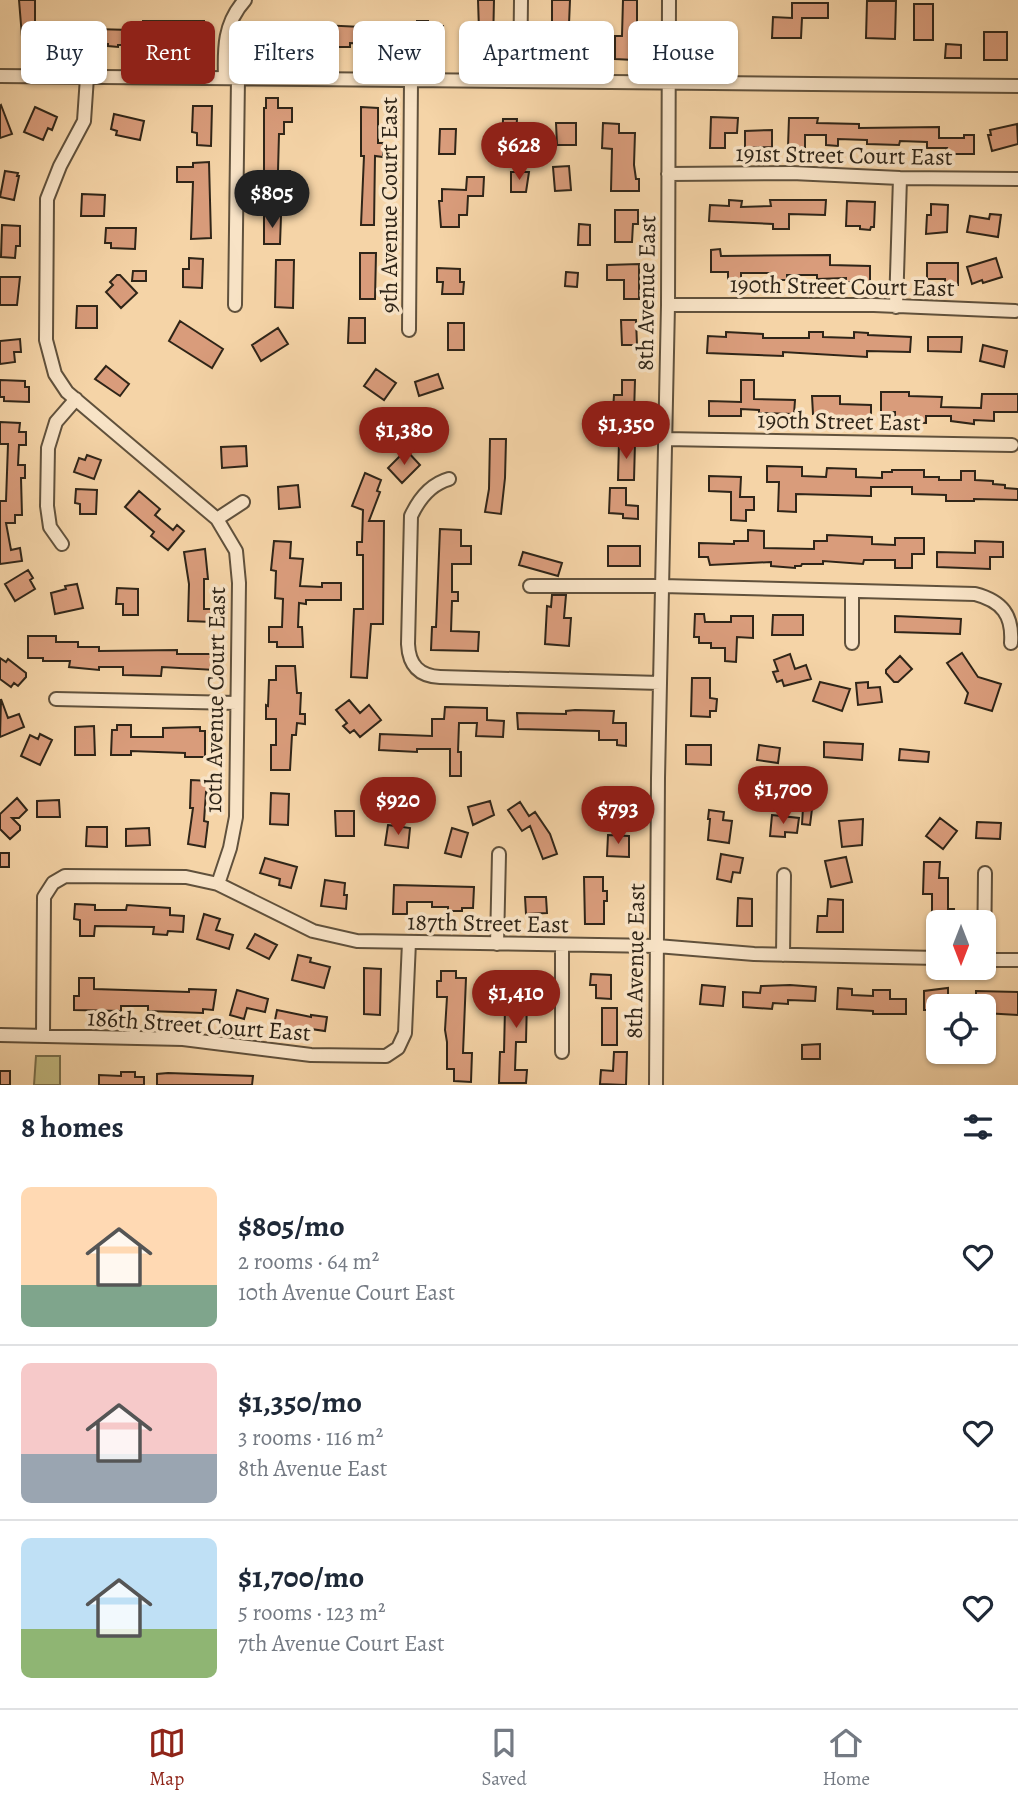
<!DOCTYPE html>
<meta charset="utf-8">
<style>
:root{--surface:#fff;--page:#f2f2f3;--text:#1f2937;--muted:#747a83;--line:#e0e1e3;--accent:#8f2418}
body{margin:0;font-family:Alegreya,serif;background:var(--page);color:var(--text);height:100vh;display:flex;flex-direction:column;font-size:26px;white-space:nowrap}
*{box-sizing:border-box;margin:0}
p{font-size:23px;color:var(--muted)}
.icon{flex:none;width:38px;height:38px;fill:none;stroke:currentColor;stroke-width:2;stroke-linecap:round;stroke-linejoin:round}
.map{position:relative;height:1085px;overflow:hidden}
.drawer{display:flex;flex-direction:column;background:var(--surface);flex:1}
.drawer>*{flex:none}
.top-card{position:absolute;left:21px;top:21px;width:976px;height:63px;display:flex;gap:14px}
.needle{width:46px;rotate:180deg}
.tools{position:absolute;left:926px;top:910px;display:grid;gap:14px}
.tools a{display:grid;place-items:center;width:70px;height:70px;border-radius:10px;background:var(--surface);box-shadow:0 2px 5px #0004;font-size:35px}
.price{position:absolute;translate:-50% -60px;padding:0 16px;border-radius:24px;background:var(--accent);color:#fff;font-size:23px;line-height:46px;filter:drop-shadow(0 2px 4px #0008)}
.price::after{content:'';position:absolute;left:50%;top:42px;width:21px;height:16px;margin-left:-10px;background:inherit;clip-path:polygon(0 0,100% 0,50% 100%)}
.price.current{background:#222;color:#fff}
ul{padding:0;list-style:none}
li{display:flex;align-items:center;gap:21px;height:175px;padding:0 21px}
li+li{border-top:2px solid var(--line)}
li span{display:grid;place-items:center;flex:none;width:196px;height:140px;border-radius:10px;color:#555}
li>.icon{margin-inline-start:auto}
span .icon{width:84px;height:84px;fill:#fffc;stroke-width:1}
li b{font-size:30px}
h2{display:flex;justify-content:space-between;align-items:center;height:84px;padding:0 21px;font-size:30px}
.tag{padding:0 24px;border-radius:10px;background:var(--surface);box-shadow:0 2px 5px #0004;font-size:24px;line-height:63px}
.tag.current{background:var(--accent);color:#fff}
.menu{display:flex;justify-content:space-around;align-items:center;height:98px;border-top:2px solid var(--line);background:var(--surface);font-size:19px;color:var(--muted)}
.menu a{display:grid;justify-items:center;gap:4px}
.menu .current{color:var(--accent)}
.map>svg:first-child{display:block}
.green{fill:#c3bb82;stroke:#79704d;stroke-width:2}
.building{fill:#d99c7b;stroke:#2f2518;stroke-width:2}
.lines{fill:none;stroke-linecap:round;stroke-linejoin:round}
.minor-casing{stroke:#60513c;stroke-width:16}
.minor{stroke:#f8e3c6;stroke-width:12}
.labels{text-anchor:middle;dominant-baseline:central;stroke-width:7;stroke-linejoin:round;paint-order:stroke}
.street-label{font-size:24px;fill:#2f2518;stroke:#f8e3c6}
</style>
<div class="map">
<svg width="1018" height="1085" viewBox="0 0 1018 1085">
<rect width="100%" height="100%" fill="#f5d4a7"/>
<filter id="stains"><feTurbulence type="fractalNoise" baseFrequency=".00286" numOctaves="4"/><feColorMatrix values="0 0 0 0 .2 0 0 0 0 .09 0 0 0 0 .02 0 0 0 .5 -.17"/></filter>
<radialGradient id="worn" r=".72"><stop offset=".6" stop-color="#630" stop-opacity="0"/><stop offset="1" stop-color="#630" stop-opacity=".3"/></radialGradient>
<!-- green -->
<path class="green" d="M36 1056H60V1085H34Z"/>
<!-- building -->
<path class="building" d="M19 0H35V31H61V28L130 30 129 45H118V47L108 46V44L45 43V50L23 49Z
M478 0H494L493 45H487L486 58H467L468 34H477L479 30Z
M552 0H570L569 24H552Z
M623 0H637V32L641 33V47L634 46V60L615 59V36H622Z
M867 1H896L895 39 866 38Z
M792 3H828V18H802L801 38H772L773 17 792 18Z
M914 4H933V40H914Z
M143 21H204V41H192L189 47H157V38H143Z
M417 21H428V26H443V52H430V43L394 45 392 51H379V44L350 43V47H338V44L312 43V50L299 49V42H274L273 45H261L262 26 300 27V24L383 28 417 25Z
M563 31 579 32 578 62 556 61V49H563Z
M984 32H1007V60H984Z
M946 44 961 45V58H945Z
M266 98H278V108H292V122H284V134H279L278 171H290V190L264 189V108H266Z
M1 105 12 134 0 138V106Z
M193 106H212L211 146 197 145V133L192 132Z
M35 107 57 117 52 130 48 128 43 140 24 132Z
M361 107 378 108V143H383V157L375 156 374 225H361L364 156H361Z
M114 114 144 121 140 140 116 135 117 131 111 129Z
M711 117 738 118 737 133H725V148H710Z
M789 118H818L817 123 859 124V128L939 127V138H964V135H974V154H946L947 148H927V142L900 141 899 145 867 144V140L838 139V146L826 145V135H805V148L788 147Z
M503 119H517L516 134H536V150H502Z
M556 123H576V145H557Z
M603 123 619 124V133H635L634 165 636 179H639V191H611L612 149 602 148Z
M1017 124 1018 144 992 151 988 135H991L990 130Z
M440 129H456L455 154H439Z
M772 130V147L745 148V131Z
M209 162 211 238 191 239 193 182H177V167H193V163Z
M569 166 571 190 555 191 553 167Z
M5 171 18 173 17 176H19L14 200 0 197Z
M511 172H529L526 192H511Z
M467 177H484L483 196H468L467 215H459V227H441L439 201H442V189L466 190Z
M82 194 105 195 104 216H81Z
M729 200 742 201 741 207 771 206 770 200H826L825 215 789 214V229H773V224L709 221 710 205 729 206Z
M847 201 875 202 874 227H871L870 230 860 229V226H846Z
M931 204 948 205 947 232 926 234 927 215H931Z
M615 210H638V224H633L632 242H615Z
M990 214 1001 215 998 237 967 232 970 216 989 219Z
M264 215 281 216 280 244H264Z
M579 224 590 225V245H578Z
M2 225 20 226V246H16L15 258 1 257Z
M106 228H136L135 249 111 248V243H105Z
M720 249 721 256 830 255V265L870 266V282H846V278L817 279V275H787V280H774V273H741V279H728V272H711V250Z
M360 253H376L375 299H360Z
M189 258 203 259 202 288 183 287V269H189Z
M996 258 1002 277 983 283 982 280 972 284 967 267Z
M276 260H294L293 308 275 307Z
M927 263H958V285H945V279H927Z
M639 264V299H624V280H607V265Z
M437 268 460 269V282H464L463 294H442L443 282H437Z
M133 271H146V281H132Z
M566 272 578 273 577 287 565 286Z
M117 275H120L137 293 121 308 106 292 113 285 110 282Z
M0 277H20L17 305H0Z
M77 306H97V328H76Z
M349 318H365V343H348Z
M621 320H636L637 345H622Z
M180 321 223 349 212 368 169 341Z
M448 323H464V350H448Z
M278 328 288 344 261 361 252 345Z
M726 332 763 334V338H809V332H823V337L854 338V332L868 333V335L911 337 910 352 867 351V357L783 352V356L707 353 708 336 726 337Z
M928 337H962L961 352 928 351Z
M20 339 21 352H14L15 362 0 364V341Z
M983 345 1007 351 1004 367 980 361Z
M106 366 129 384 120 396 95 379Z
M376 369 396 383 384 400 364 386Z
M438 374 443 388 419 396 415 382Z
M0 380 25 381V387H29V402L4 401V397H0Z
M622 380H635L634 414H617L613 410 614 395H622Z
M741 380H754V399L795 400 794 414 759 413V410L741 409V416H709V401L741 402Z
M881 392H909V396L942 397 941 407 981 408 982 394H1018V412H994V421L974 420V424L951 421V416H926V423L895 422V412H881Z
M812 396H840V404L871 405V419H862V422L828 423 827 414H813Z
M0 422 20 423 19 432H26V445H19L18 465H25V478H21L22 515H15V523H6L11 550 20 548 22 561 0 564V501H6L8 444H0Z
M490 439H506L505 478 501 514 485 512 489 489Z
M619 442H635L634 480H618Z
M246 446 247 466 222 468 221 447Z
M406 450 420 465 402 483 388 468Z
M87 455 101 460 94 479 74 472 79 458 85 460Z
M767 466 802 467V476L826 477 827 468 856 469V477L882 478V472H892V470H924V477H939V480H961V471H975V480L993 481V484L1005 485V488L1018 489V500L974 499V501H946V495L912 494V487H871V496L796 494V512L778 511 779 482H767Z
M365 473 381 480 377 491 380 492 369 521H384L383 624H371L367 678 351 677 354 609H363V555H357V542H362L363 510 352 506Z
M709 476 741 477 740 497H754V510H746V521L731 520V492L709 491Z
M298 485 300 507 279 509 278 487Z
M610 488H626V505L638 506V519L623 518V514L609 513Z
M76 489 97 490 96 514H80V504L75 503Z
M139 491 160 509 155 515 173 530 177 525 184 531 168 550 151 536 154 532 125 507Z
M440 529 461 530V546H471V564H452V592H458V601H452L451 631 479 632 478 651 431 650 432 627H436Z
M748 530 764 531V548L814 549V541H827V535L872 537V544L895 545V538H924V554H912V568H895V560H864L863 564 823 561V564H802L801 566H795V568L771 566V562L710 565 708 557H699V543L734 544V541H748Z
M274 541 291 542 290 558 303 559 300 586 322 587V583H341V600H306V604L299 603 298 627H302L303 647H277V642H269V627H282L283 599 275 598 276 571 271 570Z
M975 541 1003 542V557H990V569L937 567V552L975 553Z
M608 546H640V566H608Z
M205 549 208 579H204V609H212V622L188 621 189 584 184 552Z
M523 552 562 563 558 576 519 565Z
M28 570 33 578 30 580 35 589 15 601 5 584Z
M77 584 83 608 55 614 51 593 66 589 65 586Z
M117 588 138 589V615H123V604H116Z
M552 595H566L564 618H571L569 646 545 644 547 606 551 607Z
M695 614H704L705 622H731V616H753V638L737 637 736 662 725 661V648H711V643H699V637H694Z
M773 615H803V635H772Z
M895 616 961 619 960 634 895 632Z
M28 636H56V642H78V647H99V651L177 650V654H215V670L162 667 161 676 123 675V667H99V670L69 667 70 661H43V658H28Z
M962 653 978 677 1001 684 992 711 965 703 968 693 947 663Z
M790 654 795 669 806 665 811 679 784 686 782 680 777 682 773 672 778 671 774 660Z
M900 656 912 669 898 682H894L886 673V670Z
M0 658 6 662 8 659 26 673V677L18 686 14 683 11 687 0 679Z
M276 666H295L297 693H301L300 714H305V724L297 723 296 735H292L290 770H271V745H276V719H266V705L268 706 269 680H276Z
M692 678H710V698L717 699 716 711H710V717L691 716Z
M820 682 850 689 842 711 813 701Z
M868 682V688L880 687 882 702 858 705 856 683Z
M1 699 8 718 19 714 24 727 0 737Z
M349 700 360 713 369 705 381 720 360 737 354 730 350 733 343 726 347 723 336 710Z
M445 707 487 708V720L504 721 503 737 476 736 477 723H459L458 752H461V776H450V749H417V752L379 750 380 734 432 736V719H444Z
M575 710 614 711 613 723H626V746L617 745V740H599V731L518 729 517 713 566 714V711Z
M117 725H131V737H163V728L200 727V731H205V757H185V753L131 751V755H111L112 730H117Z
M94 726 95 755H75V727Z
M40 734 52 740 40 765 21 756 30 735 38 739Z
M824 742 863 744 862 760 824 757Z
M686 745H711V765L686 764Z
M759 745 780 748 778 763 757 760Z
M900 749 929 752 928 762 899 760Z
M191 780 210 781V793L206 792 204 821 208 822 205 847 188 844 193 808H190Z
M271 793 289 794 288 825 270 824Z
M609 793H626L625 817H608Z
M17 798 27 810 19 818H12L20 826V830L10 839 0 829V814Z
M59 800 60 817H37V801Z
M490 801 494 815 473 825 468 807Z
M520 802 529 816 535 812 550 834 557 854 543 859 530 826 522 831 508 810Z
M803 808 812 809 810 825 802 824Z
M709 810 724 812 723 820 732 821 729 843 708 840 710 819H708Z
M335 811H354V836H336Z
M772 815 799 818 797 833 785 832V837L770 836Z
M940 818 957 831 943 849 926 836Z
M863 819 862 845 842 847 839 821Z
M977 822 1001 823 1000 839 976 838Z
M388 825 410 828 408 848 385 845Z
M87 827H107V847L86 846Z
M149 828 150 845 126 846V829Z
M452 828 468 833 461 857 445 853Z
M608 835 629 836V857L607 856Z
M0 853H9V867H0Z
M721 854 743 858 740 873 733 872 731 882 717 879Z
M846 857 852 882 831 887 825 861Z
M265 858 297 867 291 888 279 885 280 879 260 873Z
M924 862H940L939 878H948V909H954L953 922H932V894H923Z
M584 877H603V891H607V901H604V924H585Z
M325 880 345 883 344 895H347L346 909 321 906Z
M394 885 474 887 473 908H462V911H448V907H432V902H407V914H393Z
M525 897H546L547 913 526 914Z
M738 898 752 899V926H737Z
M828 899 843 900V932H817L818 916H827Z
M75 904 95 905V910H126L127 905 170 908V915L184 916 183 932 168 931 167 935 153 934 154 927 95 926 94 936H80V920L74 919Z
M204 914 220 919 216 930 233 935 229 949 197 939Z
M255 934 277 945 269 959 247 948Z
M298 955 311 958 310 962 330 967 324 988 292 980Z
M364 968 381 969 380 1015 364 1014Z
M441 971H456V978H466L463 1053H472L471 1082 454 1081V1069H447V1042L445 1030 447 997H437V981H441Z
M518 972 533 973V986H538V999L527 998 526 1042H516L515 1070H527L526 1083H499L500 1052H504L505 1008H517Z
M591 974 611 975V999L596 998V985H590Z
M79 978H94V989L189 992V989L216 990 213 1010 203 1009V1013L148 1011V1006H121V1011L74 1010V996H79Z
M702 985 725 987 723 1006 700 1004Z
M790 985 816 987 815 1001 788 1000V1004L773 1003 772 1009 743 1007V992L760 993 761 986Z
M838 988 852 989V995L873 996V990H890V999H906V1014H873V1011L837 1009Z
M948 988V996L976 998V991L1018 992V1015L984 1013V1006H938V1010H924V991Z
M237 990 268 999 265 1012 247 1008 244 1019 230 1015Z
M602 1008H617V1045H602Z
M277 1010 311 1017V1015L327 1017 325 1031 304 1028V1032L274 1025Z
M820 1044V1059H802V1045Z
M614 1052H627L626 1085 600 1084 601 1070 613 1071Z
M0 1071H10V1085H0Z
M121 1072H135V1077H144V1085H99V1075L121 1076Z
M168 1073 253 1076 252 1085H157V1074Z"/>
<g class="lines">
<!-- minor casing -->
<g class="minor-casing">
<path id="minor" d="M0 76 1018 86
M87 77 84 121 60 166 47 199 46 340 55 374 67 392 217 519 236 551 239 583 236 817 230 848 218 884
M225 78C224 48 224 23 245 0
M520 81 521 0
M668 174 792 173 900 178 1018 179
M235 305 238 78
M668 305H874L1015 311
M896 307 900 178
M409 330 411 81
M665 439 1012 445
M449 479C431 484 419 499 411 516L408 644C409 665 419 676 440 677L660 683
M217 519 243 502
M62 544 50 527 47 506 48 448 56 422 76 399
M530 586H662L975 594C1002 601 1013 615 1011 643
M852 643V591
M56 699 237 703
M497 944 499 854
M783 955 784 875
M984 960 985 873
M984 960H1018
M0 1035 183 1039 311 1055 386 1056 398 1048 405 1033 409 942
M43 1035 44 897 53 883 65 876 186 877 218 884 313 931 357 941 657 946 754 954 938 958
M562 1052V946
M656 1085 658 778 668 305 669 0"/>
</g>
<!-- minor -->
<use href="#minor" class="minor"/>
</g>
<g class="labels">
<!-- street labels -->
<g class="street-label">
<text transform="translate(844 155) rotate(1)">191st Street Court East</text>
<text transform="translate(389 205) rotate(-90)">9th Avenue Court East</text>
<text transform="translate(842 286) rotate(1)">190th Street Court East</text>
<text transform="translate(646 293) rotate(-89)">8th Avenue East</text>
<text transform="translate(839 421) rotate(1)">190th Street East</text>
<text transform="translate(215 700) rotate(-89)">10th Avenue Court East</text>
<text transform="translate(488 923) rotate(1)">187th Street East</text>
<text transform="translate(635 961) rotate(-89)">8th Avenue East</text>
<text transform="translate(199 1025) rotate(4)">186th Street Court East</text>
</g>
</g>
<rect width="100%" height="100%" filter="url(#stains)"/>
<rect width="100%" height="100%" fill="url(#worn)"/>
</svg>
<div class="tools">
<a><svg class="needle" viewBox="-14 -14 28 28"><path d="M0-13l5 13h-10z" fill="#e53935"/><path d="M0 13l5-13h-10z" fill="#747a83"/></svg></a>
<a><svg class="icon" aria-label="locate" viewBox="0 0 24 24"><circle cx="12" cy="12" r="6"/><path d="M12 2v4M12 18v4M2 12h4M18 12h4"/></svg></a>
</div>
<b class="price" style="left:519px;top:182px">$628</b>
<b class="price current" style="left:272px;top:230px">$805</b>
<b class="price" style="left:626px;top:461px">$1,350</b>
<b class="price" style="left:404px;top:467px">$1,380</b>
<b class="price" style="left:783px;top:826px">$1,700</b>
<b class="price" style="left:398px;top:837px">$920</b>
<b class="price" style="left:618px;top:846px">$793</b>
<b class="price" style="left:516px;top:1030px">$1,410</b>
<div class="top-card">
<a class="tag">Buy</a>
<a class="tag current">Rent</a>
<a class="tag">Filters</a>
<a class="tag">New</a>
<a class="tag">Apartment</a>
<a class="tag">House</a>
</div>
</div>
<section class="drawer">
<h2>8 homes<svg class="icon" aria-label="filters" viewBox="0 0 24 24"><path d="M4 7h16M4 17h16"/><circle cx="9" cy="7" r="2"/><circle cx="15" cy="17" r="2"/></svg></h2>
<ul>
<li><span style="background:linear-gradient(#ffd9b3 70%,#7fa58c 0)"><svg class="icon" aria-label="home" viewBox="0 0 24 24"><path d="M3 11l9-7 9 7M6 9v11h12V9"/></svg></span><div><b>$805/mo</b><p>2 rooms · 64 m²</p><p>10th Avenue Court East</p></div><svg class="icon" aria-label="heart" viewBox="0 0 24 24"><path d="M12 20l-8-8c-3-5 5-10 8-4 3-6 11-1 8 4z"/></svg></li>
<li><span style="background:linear-gradient(#f6c9c9 65%,#9aa5b1 0)"><svg class="icon" aria-label="home" viewBox="0 0 24 24"><path d="M3 11l9-7 9 7M6 9v11h12V9"/></svg></span><div><b>$1,350/mo</b><p>3 rooms · 116 m²</p><p>8th Avenue East</p></div><svg class="icon" aria-label="heart" viewBox="0 0 24 24"><path d="M12 20l-8-8c-3-5 5-10 8-4 3-6 11-1 8 4z"/></svg></li>
<li><span style="background:linear-gradient(#bfe0f5 65%,#8fb573 0)"><svg class="icon" aria-label="home" viewBox="0 0 24 24"><path d="M3 11l9-7 9 7M6 9v11h12V9"/></svg></span><div><b>$1,700/mo</b><p>5 rooms · 123 m²</p><p>7th Avenue Court East</p></div><svg class="icon" aria-label="heart" viewBox="0 0 24 24"><path d="M12 20l-8-8c-3-5 5-10 8-4 3-6 11-1 8 4z"/></svg></li>
</ul>
</section>
<nav class="menu">
<a class="current"><svg class="icon" aria-label="map" viewBox="0 0 24 24"><path d="M3 6l6-2 6 2 6-2v14l-6 2-6-2-6 2zM9 4v14M15 6v14"/></svg>Map</a>
<a><svg class="icon" aria-label="saved" viewBox="0 0 24 24"><path d="M7 4h10v16l-5-4-5 4z"/></svg>Saved</a>
<a><svg class="icon" aria-label="home" viewBox="0 0 24 24"><path d="M3 11l9-7 9 7M6 9v11h12V9"/></svg>Home</a>
</nav>
